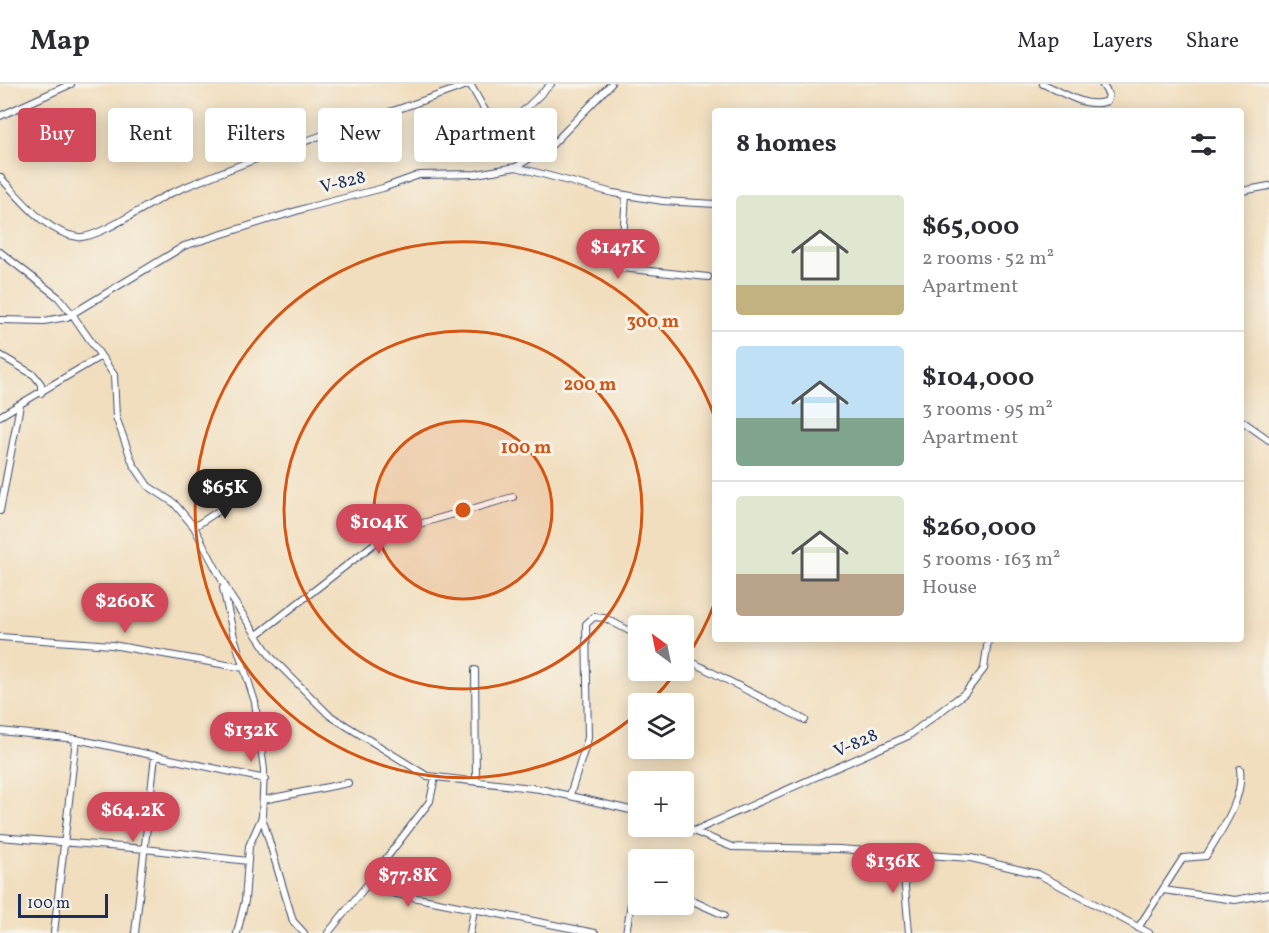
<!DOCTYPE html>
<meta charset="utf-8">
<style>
:root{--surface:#fff;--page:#f2f2f3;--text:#2b2b33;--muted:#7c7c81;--line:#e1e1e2;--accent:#d1495b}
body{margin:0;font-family:Vollkorn,serif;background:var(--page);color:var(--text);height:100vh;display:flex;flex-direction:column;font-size:22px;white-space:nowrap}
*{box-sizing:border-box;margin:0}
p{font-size:20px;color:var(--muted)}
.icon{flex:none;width:33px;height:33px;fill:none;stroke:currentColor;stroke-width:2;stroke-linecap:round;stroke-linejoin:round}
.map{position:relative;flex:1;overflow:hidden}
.details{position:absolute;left:712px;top:24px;width:532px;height:534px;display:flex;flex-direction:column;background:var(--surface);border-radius:6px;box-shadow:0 3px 15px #0003}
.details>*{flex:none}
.hud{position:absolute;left:18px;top:24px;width:570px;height:54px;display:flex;gap:12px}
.needle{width:39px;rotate:327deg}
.controls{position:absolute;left:628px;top:531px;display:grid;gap:12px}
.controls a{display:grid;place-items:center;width:66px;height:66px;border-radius:6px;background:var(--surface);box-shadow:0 3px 15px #0003;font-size:30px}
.scale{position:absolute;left:18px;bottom:15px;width:90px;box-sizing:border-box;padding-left:6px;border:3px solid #1b2f5e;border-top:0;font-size:16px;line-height:21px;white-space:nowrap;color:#1b2f5e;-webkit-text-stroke:4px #f7f3e8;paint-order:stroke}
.price{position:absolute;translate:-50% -51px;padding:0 14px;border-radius:21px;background:var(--accent);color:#fff;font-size:20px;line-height:39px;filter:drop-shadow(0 2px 3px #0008)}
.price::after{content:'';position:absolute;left:50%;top:36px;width:18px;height:14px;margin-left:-9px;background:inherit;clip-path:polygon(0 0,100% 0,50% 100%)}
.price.active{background:#222;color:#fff}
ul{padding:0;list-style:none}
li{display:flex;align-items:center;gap:18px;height:150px;padding:0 24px}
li+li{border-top:2px solid var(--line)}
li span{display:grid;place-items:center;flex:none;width:168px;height:120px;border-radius:6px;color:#555}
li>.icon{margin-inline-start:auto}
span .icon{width:72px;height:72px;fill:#fffc;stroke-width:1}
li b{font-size:26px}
h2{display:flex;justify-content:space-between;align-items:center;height:72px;padding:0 24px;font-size:26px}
.chip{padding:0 21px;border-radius:6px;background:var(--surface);box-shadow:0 3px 15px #0003;font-size:21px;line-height:54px}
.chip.active{background:var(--accent);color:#fff}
header{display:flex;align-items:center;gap:36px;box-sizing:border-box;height:84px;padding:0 30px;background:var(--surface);border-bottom:2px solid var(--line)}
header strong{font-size:28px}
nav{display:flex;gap:33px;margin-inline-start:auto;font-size:21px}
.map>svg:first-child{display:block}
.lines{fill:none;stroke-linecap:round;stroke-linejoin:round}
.street-casing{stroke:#3b496c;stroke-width:8}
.street{stroke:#fff;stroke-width:6}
.ring{fill:none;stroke:#d45514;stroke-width:3}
.labels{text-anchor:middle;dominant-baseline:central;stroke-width:6;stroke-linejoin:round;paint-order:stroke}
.street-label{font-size:18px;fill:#1b2f5e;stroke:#f7f3e8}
.centre{fill:#d45514;stroke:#f7f3e8;stroke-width:3}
.ring-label{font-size:18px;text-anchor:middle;font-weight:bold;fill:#d45514;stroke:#f7f3e8;stroke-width:6;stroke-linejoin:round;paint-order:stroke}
</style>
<header>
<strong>Map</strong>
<nav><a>Map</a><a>Layers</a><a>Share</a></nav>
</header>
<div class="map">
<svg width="1269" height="849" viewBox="0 0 1269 849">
<rect width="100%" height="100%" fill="#f7f3e8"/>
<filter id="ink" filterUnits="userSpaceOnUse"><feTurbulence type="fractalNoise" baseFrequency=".0167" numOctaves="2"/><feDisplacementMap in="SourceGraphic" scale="12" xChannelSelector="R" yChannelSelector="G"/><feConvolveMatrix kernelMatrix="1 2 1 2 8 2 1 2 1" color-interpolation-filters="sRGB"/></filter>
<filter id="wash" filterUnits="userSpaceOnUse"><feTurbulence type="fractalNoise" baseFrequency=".008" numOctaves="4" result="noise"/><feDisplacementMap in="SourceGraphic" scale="24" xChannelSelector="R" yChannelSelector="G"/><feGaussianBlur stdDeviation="1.35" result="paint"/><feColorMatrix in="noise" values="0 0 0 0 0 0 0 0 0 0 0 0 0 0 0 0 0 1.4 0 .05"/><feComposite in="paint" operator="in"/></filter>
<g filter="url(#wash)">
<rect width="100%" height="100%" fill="#f1debe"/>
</g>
<g filter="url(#ink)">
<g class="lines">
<!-- street casing -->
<g class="street-casing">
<path id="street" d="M470 0 487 30 502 39 517 33 551 0
M1043 0C1061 7 1087 26 1107 17L1109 11 1102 0
M0 32 71 0
M516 83 613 109 663 117 716 120
M0 93C21 115 46 149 78 153 96 156 151 118 171 109 268 67 370 36 470 0
M1242 107 1269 102
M626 111 621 184 708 193
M0 168 58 213 72 230 114 291 116 333 133 380 148 402 174 419 194 443 231 513 271 573 329 631 427 692 540 705 639 728
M0 236 44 237 67 233 184 162 306 124 383 104 419 91 476 90 516 83 553 60 611 0
M0 271 34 291 41 300V309
M0 332 101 272
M1242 337 1269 356
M0 427 20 321
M194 443 244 410
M223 504 234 553 255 618 264 686 262 733 293 837 304 849
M257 551 388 449 513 413
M0 553 112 561 244 584
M684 574 805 636
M475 586 476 698
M0 647 76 655 265 695
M435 693 430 717 375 789 370 797 371 802 382 807 595 849
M570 711 588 654 586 540 594 533 605 534 639 552
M263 716 348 699
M681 742 732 763 839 765 971 774 1038 790 1149 849
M694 747 908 652 965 609 984 585 988 555
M0 753 145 765 248 777
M902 769 909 849
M1163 806 1235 816 1269 810
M684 813 724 831
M1138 844 1183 774 1206 772C1221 746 1244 716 1240 685
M54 849 76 655
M135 849 155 672
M237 849 245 817 249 762 262 733
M328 849 370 797
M470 849 474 825
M626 849 633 808 639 796"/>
</g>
<!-- street -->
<use href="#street" class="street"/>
</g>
</g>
<!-- distance rings -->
<circle cx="463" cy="426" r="89" fill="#d45514" fill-opacity=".12"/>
<g class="ring">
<circle cx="463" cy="426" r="89"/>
<circle cx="463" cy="426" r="179"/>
<path d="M715 518A268 268 0 0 1 685 576M677 587A268 268 0 0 1 649 619M639 628A268 268 0 1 1 715 334"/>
</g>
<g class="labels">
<!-- street labels -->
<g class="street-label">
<text transform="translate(343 99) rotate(-14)">V-828</text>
<text transform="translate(856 660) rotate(-24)">V-828</text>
</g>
</g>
<circle cx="463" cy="426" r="9" class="centre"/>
<g class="ring-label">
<text x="653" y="243">300 m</text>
<text x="590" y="306">200 m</text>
<text x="526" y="369">100 m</text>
</g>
</svg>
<div class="controls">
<a><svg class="needle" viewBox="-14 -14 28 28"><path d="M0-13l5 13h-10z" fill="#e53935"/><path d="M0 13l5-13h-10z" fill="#7c7c81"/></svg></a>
<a><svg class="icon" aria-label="layers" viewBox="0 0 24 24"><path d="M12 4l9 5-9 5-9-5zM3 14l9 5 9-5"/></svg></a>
<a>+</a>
<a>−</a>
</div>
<div class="scale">100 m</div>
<b class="price" style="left:618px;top:196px">$147K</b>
<b class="price active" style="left:225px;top:436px">$65K</b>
<b class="price" style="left:379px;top:471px">$104K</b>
<b class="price" style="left:125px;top:550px">$260K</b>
<b class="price" style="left:251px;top:679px">$132K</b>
<b class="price" style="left:133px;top:759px">$64.2K</b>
<b class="price" style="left:893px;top:810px">$136K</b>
<b class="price" style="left:408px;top:824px">$77.8K</b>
<div class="hud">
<a class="chip active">Buy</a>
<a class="chip">Rent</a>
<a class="chip">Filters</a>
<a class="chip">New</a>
<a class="chip">Apartment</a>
</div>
<section class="details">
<h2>8 homes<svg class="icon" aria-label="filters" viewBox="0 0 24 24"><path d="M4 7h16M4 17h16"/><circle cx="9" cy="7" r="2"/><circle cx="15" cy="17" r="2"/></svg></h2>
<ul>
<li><span style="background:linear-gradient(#dfe7d0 75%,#c2b280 0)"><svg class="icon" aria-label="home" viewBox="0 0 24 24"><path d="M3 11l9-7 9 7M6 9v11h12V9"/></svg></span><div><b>$65,000</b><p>2 rooms · 52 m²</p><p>Apartment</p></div></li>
<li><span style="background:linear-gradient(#bfe0f5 60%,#7fa58c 0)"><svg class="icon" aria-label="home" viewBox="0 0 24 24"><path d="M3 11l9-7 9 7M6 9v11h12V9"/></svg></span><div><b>$104,000</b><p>3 rooms · 95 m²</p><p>Apartment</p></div></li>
<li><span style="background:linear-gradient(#dfe7d0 65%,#b9a48a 0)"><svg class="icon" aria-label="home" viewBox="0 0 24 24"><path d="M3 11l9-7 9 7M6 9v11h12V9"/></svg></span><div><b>$260,000</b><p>5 rooms · 163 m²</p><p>House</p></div></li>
</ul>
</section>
</div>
